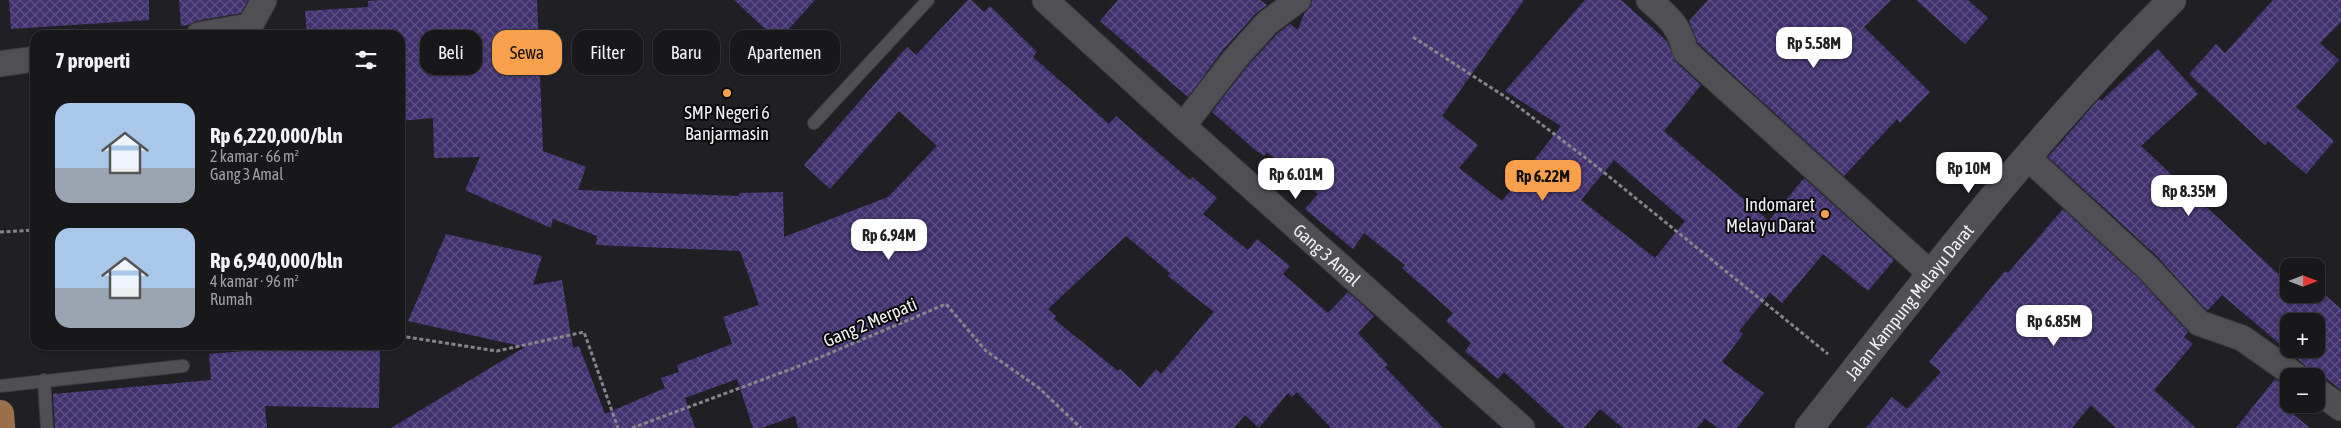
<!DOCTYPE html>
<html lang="id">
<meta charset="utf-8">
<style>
:root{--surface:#18181b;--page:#212124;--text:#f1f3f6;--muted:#9fa0a3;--line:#36373a;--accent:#f9a04c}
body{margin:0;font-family:"Asap Condensed",sans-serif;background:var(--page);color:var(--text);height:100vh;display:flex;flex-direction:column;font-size:19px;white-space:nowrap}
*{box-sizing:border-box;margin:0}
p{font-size:16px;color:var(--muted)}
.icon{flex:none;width:28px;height:28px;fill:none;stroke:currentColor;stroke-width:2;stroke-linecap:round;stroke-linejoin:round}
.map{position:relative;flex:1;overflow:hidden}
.side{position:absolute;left:30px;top:30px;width:375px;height:320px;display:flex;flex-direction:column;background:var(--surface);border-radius:15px;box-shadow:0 1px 4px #0004,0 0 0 1px var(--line)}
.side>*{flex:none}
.hud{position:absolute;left:420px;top:30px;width:475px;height:45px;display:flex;gap:10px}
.needle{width:32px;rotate:90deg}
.tools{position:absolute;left:2280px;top:258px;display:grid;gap:10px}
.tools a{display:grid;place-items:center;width:45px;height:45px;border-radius:10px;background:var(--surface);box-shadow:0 1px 4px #0004,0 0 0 1px var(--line);font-size:25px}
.price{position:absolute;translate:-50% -42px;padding:0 11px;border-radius:10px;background:#fff;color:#222;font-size:16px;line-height:32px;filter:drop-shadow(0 1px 2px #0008)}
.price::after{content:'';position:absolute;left:50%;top:30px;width:15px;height:11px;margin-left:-8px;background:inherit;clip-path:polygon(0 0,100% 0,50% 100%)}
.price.active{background:var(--accent);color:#111}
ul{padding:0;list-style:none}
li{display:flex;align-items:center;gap:15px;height:125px;padding:0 25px}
li span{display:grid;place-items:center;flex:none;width:140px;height:100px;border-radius:15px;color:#555}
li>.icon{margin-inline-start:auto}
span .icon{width:60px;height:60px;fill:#fffc;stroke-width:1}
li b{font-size:21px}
h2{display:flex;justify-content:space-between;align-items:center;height:60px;padding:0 25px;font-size:21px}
.pill{padding:0 18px;border-radius:15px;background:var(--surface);box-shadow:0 1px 4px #0004,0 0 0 1px var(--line);font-size:18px;line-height:45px}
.pill.active{background:var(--accent);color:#111}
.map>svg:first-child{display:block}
.building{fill:url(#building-cross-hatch);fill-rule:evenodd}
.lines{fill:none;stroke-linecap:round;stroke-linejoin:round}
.lane-casing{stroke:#3d3c40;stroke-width:14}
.street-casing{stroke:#3d3c40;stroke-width:27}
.secondary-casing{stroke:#3d3c40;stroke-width:29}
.primary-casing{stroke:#3d3c40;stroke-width:29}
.path{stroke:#858588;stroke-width:3;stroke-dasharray:4 2.5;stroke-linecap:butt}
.lane{stroke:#504f54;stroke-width:12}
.street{stroke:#504f54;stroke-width:25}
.secondary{stroke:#504f54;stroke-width:28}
.primary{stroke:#9b6f49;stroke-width:28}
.poi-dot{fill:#f9a04c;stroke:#0a0a0b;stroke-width:2}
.labels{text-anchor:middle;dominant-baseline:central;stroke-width:4;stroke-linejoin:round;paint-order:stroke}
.poi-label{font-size:18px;fill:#f0f0f3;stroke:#0a0a0b}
.street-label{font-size:18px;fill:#f0f0f3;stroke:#0a0a0b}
</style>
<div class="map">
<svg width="2341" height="428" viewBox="0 0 2341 428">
<defs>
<pattern id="building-cross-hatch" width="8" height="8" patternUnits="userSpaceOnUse" patternTransform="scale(1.25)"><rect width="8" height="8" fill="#41326f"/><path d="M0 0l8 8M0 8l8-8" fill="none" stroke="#5d5084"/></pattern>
</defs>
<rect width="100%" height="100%" fill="#202024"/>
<!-- building -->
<path class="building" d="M9 0H149V20L11 29Z
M179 0H248L241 13 196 21 189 25 181 26Z
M382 0H537L543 151 586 167 578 190 739 196V193L783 192 784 237 888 197 937 146 899 111 830 189 804 165 907 47 916 55 968 0H971L984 12 990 6 1037 52 1033 57 1109 124 1116 116 1190 180 1193 177 1217 198 1203 214 1248 250 1257 239 1290 266 1283 274 1328 313 1348 292 1365 307 1374 316 1358 333 1388 365 1385 367 1443 428H1331L1297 392 1292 397 1288 393 1259 428 1245 415 1234 428H798L795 416 761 428H753L737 379 685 398 695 428H391L525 347 408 321 446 234 542 256 533 285 562 280 573 348 579 346 605 414 665 388 661 378 679 372 677 365 732 344 723 317 759 305 740 251 596 245 597 236 553 219 551 228 465 190 480 157 434 158 433 118 400 121V35H307L305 11 368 7V1ZM1126 236 1170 273 1168 276 1214 312 1161 374 1156 369 1140 388 1120 369 1118 371 1054 319 1056 316 1048 309Z
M734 0H815L778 41Z
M1118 0H1260L1267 5 1256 13 1223 50 1188 97 1100 21Z
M1312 0H1524L1442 116 1478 145 1459 168 1502 201 1561 126 1505 91 1585 0H1621L1667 41 1675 61 1701 85 1664 131 1769 221 1804 178 1894 260 1868 291 1823 254 1782 303 1770 293 1739 331 1743 334 1722 362 1764 393 1737 428H1718L1705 419 1697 428H1623L1600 409 1584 428H1565L1504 372 1498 379 1465 351 1471 343 1446 321 1453 313 1402 268 1405 265 1364 233 1353 249 1305 209 1318 194 1267 152 1264 156 1254 149 1212 112 1245 69 1277 34 1290 24 1298 30 1304 14 1311 6ZM1614 160 1685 221 1655 258 1581 200Z
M1708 0H1891L1864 27 1930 92 1900 123 1897 119 1844 176 1698 43 1689 21Z
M1916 0H1968L1988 18 1965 44Z
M2273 0H2341V22L2320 43 2339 60 2296 107 2334 141 2306 174 2268 141 2265 145 2189 74 2216 44 2225 53Z
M2158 49 2198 94 2141 146 2289 284V294H2316V287L2341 309V390L2324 376H2310L2305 365 2222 295 2207 311 2157 256 2048 157 2099 99 2101 101ZM2289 321H2316V349H2289Z
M2063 209 2137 277 2188 332 2184 337 2193 344 2154 390 2196 428H2116L2091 405 2072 428H1866L1892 397 1907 409 1941 372 1929 362 2005 271 2008 273Z
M281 348 380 349 379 408 265 406 267 428H55L53 394 211 380 209 354Z
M2275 379 2289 388V404H2301L2293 414 2310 428H2236Z"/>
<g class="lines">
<!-- lane casing -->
<g class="lane-casing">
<path id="lane" d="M814 123 928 0
M44 380 47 428
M0 386 183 366"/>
</g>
<!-- street casing -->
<g class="street-casing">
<g id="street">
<path id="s1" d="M1045 0 1183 126 1522 428"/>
<path d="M1649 0C1668 17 1680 26 1685 51L1931 274"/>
<path d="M199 35 250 26 264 0"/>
<path d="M0 64 35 59"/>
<path d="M1183 126 1234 60 1267 23 1298 0"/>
<path d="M2027 157 2147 267 2199 323 2242 338 2296 376"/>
<path d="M2316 390 2341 408"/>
</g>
</g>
<!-- secondary casing -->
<g class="secondary-casing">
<g id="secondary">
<path id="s2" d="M1809 428C1925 281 2039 132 2172 0"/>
</g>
</g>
<!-- primary casing -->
<g class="primary-casing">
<path id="primary" d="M0 414 1 428"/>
</g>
<!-- path -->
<path class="path" d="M1413 37 1507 98 1596 166 1828 354
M0 232 35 230
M400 336 497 351 584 332 618 428
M632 428 802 365 946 304 986 351 1039 388 1081 428"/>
<!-- lane -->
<use href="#lane" class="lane"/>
<!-- street -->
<use href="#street" class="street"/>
<!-- secondary -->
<use href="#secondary" class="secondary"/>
<!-- primary -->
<use href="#primary" class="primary"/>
</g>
<!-- markers -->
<g class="poi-dot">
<circle cx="727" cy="93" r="5"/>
<circle cx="1825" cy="214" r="5"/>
</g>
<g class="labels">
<!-- poi labels -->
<g class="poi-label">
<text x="727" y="112">SMP Negeri 6<tspan x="727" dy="21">Banjarmasin</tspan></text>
<text x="1815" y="204" text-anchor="end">Indomaret<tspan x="1815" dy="21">Melayu Darat</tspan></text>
</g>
<!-- street labels -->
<g class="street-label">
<text stroke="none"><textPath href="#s1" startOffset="380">Gang 3 Amal</textPath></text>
<text stroke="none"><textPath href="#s2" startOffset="161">Jalan Kampung Melayu Darat</textPath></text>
<text transform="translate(870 322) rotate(-23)">Gang 2 Merpati</text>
</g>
</g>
</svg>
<div class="tools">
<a><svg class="needle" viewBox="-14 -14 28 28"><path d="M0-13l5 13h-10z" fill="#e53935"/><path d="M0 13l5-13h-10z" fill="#9fa0a3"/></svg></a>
<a>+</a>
<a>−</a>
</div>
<b class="price" style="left:1814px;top:69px">Rp 5.58M</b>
<b class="price" style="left:1969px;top:194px">Rp 10M</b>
<b class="price" style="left:1296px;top:200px">Rp 6.01M</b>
<b class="price active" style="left:1543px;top:202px">Rp 6.22M</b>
<b class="price" style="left:2189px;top:217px">Rp 8.35M</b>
<b class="price" style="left:889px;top:261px">Rp 6.94M</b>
<b class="price" style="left:2054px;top:347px">Rp 6.85M</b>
<div class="hud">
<a class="pill">Beli</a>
<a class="pill active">Sewa</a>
<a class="pill">Filter</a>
<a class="pill">Baru</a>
<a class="pill">Apartemen</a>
</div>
<section class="side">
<h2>7 properti<svg class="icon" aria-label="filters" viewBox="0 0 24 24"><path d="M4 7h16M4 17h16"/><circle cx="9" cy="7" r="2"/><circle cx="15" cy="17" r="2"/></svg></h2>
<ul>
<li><span style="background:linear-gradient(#a9c7e8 65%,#9aa5b1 0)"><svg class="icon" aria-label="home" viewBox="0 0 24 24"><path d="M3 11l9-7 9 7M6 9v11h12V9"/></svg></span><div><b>Rp 6,220,000/bln</b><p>2 kamar · 66 m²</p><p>Gang 3 Amal</p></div></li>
<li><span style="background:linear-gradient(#a9c7e8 60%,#9aa5b1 0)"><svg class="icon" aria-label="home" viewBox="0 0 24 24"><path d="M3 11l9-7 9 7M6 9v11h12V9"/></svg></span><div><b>Rp 6,940,000/bln</b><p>4 kamar · 96 m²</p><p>Rumah</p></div></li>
</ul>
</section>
</div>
